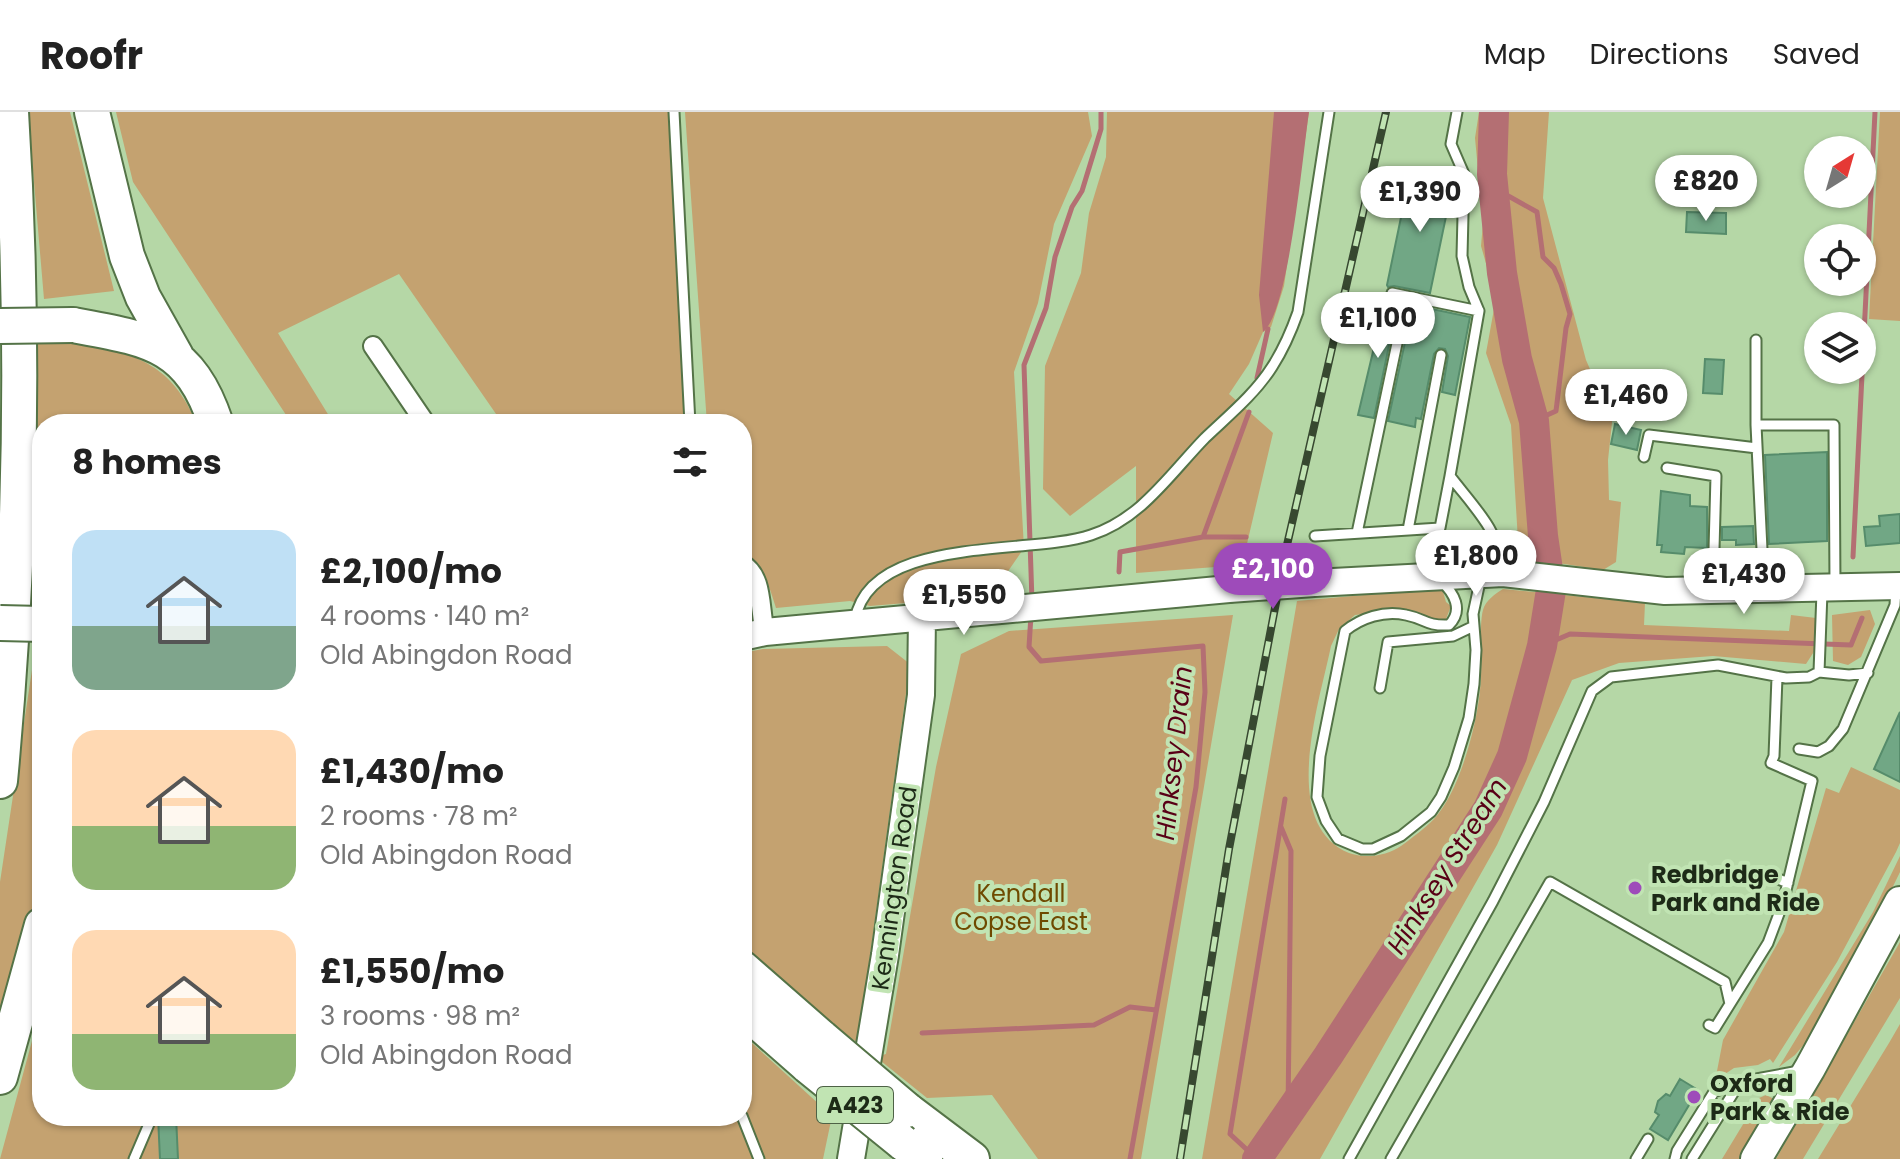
<!DOCTYPE html>
<meta charset="utf-8">
<style>
:root{--surface:#fff;--page:#f2f2f2;--text:#222;--muted:#767676;--line:#e0e0e0;--accent:#9e4bba}
body{margin:0;font-family:Poppins,sans-serif;background:var(--page);color:var(--text);height:100vh;display:flex;flex-direction:column;font-size:30px;white-space:nowrap}
*{box-sizing:border-box;margin:0}
p{font-size:26px;color:var(--muted)}
.icon{flex:none;width:44px;height:44px;fill:none;stroke:currentColor;stroke-width:2;stroke-linecap:round;stroke-linejoin:round}
.map{position:relative;flex:1;overflow:hidden}
.side{position:absolute;left:32px;top:302px;width:720px;height:712px;display:flex;flex-direction:column;background:var(--surface);border-radius:32px;box-shadow:0 2px 6px #0004}
.side>*{flex:none}
.needle{width:52px;rotate:37deg}
.fabs{position:absolute;left:1804px;top:24px;display:grid;gap:16px}
.fabs a{display:grid;place-items:center;width:72px;height:72px;border-radius:50%;background:var(--surface);box-shadow:0 2px 6px #0004;font-size:40px}
.price{position:absolute;translate:-50% -68px;padding:0 18px;border-radius:28px;background:#fff;color:#222;font-size:26px;line-height:52px;filter:drop-shadow(0 2px 4px #0008)}
.price::after{content:'';position:absolute;left:50%;top:48px;width:24px;height:18px;margin-left:-12px;background:inherit;clip-path:polygon(0 0,100% 0,50% 100%)}
.price.active{background:var(--accent);color:#fff}
ul{padding:0;list-style:none}
li{display:flex;align-items:center;gap:24px;height:200px;padding:0 40px}
li span{display:grid;place-items:center;flex:none;width:224px;height:160px;border-radius:24px;color:#555}
li>.icon{margin-inline-start:auto}
span .icon{width:96px;height:96px;fill:#fffc;stroke-width:1}
li b{font-size:34px}
h2{display:flex;justify-content:space-between;align-items:center;height:96px;padding:0 40px;font-size:34px}
header{display:flex;align-items:center;gap:48px;box-sizing:border-box;height:112px;padding:0 40px;background:var(--surface);border-bottom:2px solid var(--line)}
header strong{font-size:38px}
nav{display:flex;gap:44px;margin-inline-start:auto;font-size:28px}
.map>svg:first-child{display:block}
.green{fill:#c4a270}
.water{fill:#b46f73}
.lines{fill:none;stroke-linecap:round;stroke-linejoin:round}
.stream{stroke:#b46f73;stroke-width:5}
.river{stroke:#b46f73;stroke-width:30}
.building{fill:#71a785;stroke:#568c6b;stroke-width:2}
.lane-casing{stroke:#547347;stroke-width:13}
.street-casing{stroke:#547347;stroke-width:22}
.secondary-casing{stroke:#547347;stroke-width:30}
.primary-casing{stroke:#547347;stroke-width:34}
.highway-casing{stroke:#547347;stroke-width:38}
.lane{stroke:#fff;stroke-width:9}
.street{stroke:#fff;stroke-width:18}
.secondary{stroke:#fff;stroke-width:26}
.primary{stroke:#fff;stroke-width:30}
.highway{stroke:#fff;stroke-width:34}
.rail-casing{stroke:#374830;stroke-width:8}
.rail{stroke:#c1e4b3;stroke-width:5;stroke-dasharray:15;stroke-linecap:butt}
.secondary-bridge-casing{stroke:#547347;stroke-width:30;stroke-linecap:butt}
.highway-bridge-casing{stroke:#547347;stroke-width:38;stroke-linecap:butt}
.secondary-bridge{stroke:#fff;stroke-width:26}
.highway-bridge{stroke:#fff;stroke-width:34}
.poi-dot{fill:#9e4bba;stroke:#c1e4b3;stroke-width:3}
.labels{text-anchor:middle;dominant-baseline:central;stroke-width:8;stroke-linejoin:round;paint-order:stroke}
.shield{fill:#c1e4b3;stroke:#4e6246;stroke-width:2}
.shield-label{font-size:22px;font-weight:bold;fill:#1d2a17}
.poi-label{font-size:24px;font-weight:bold;fill:#1d2a17;stroke:#c1e4b3;text-anchor:start}
.street-label{font-size:24px;fill:#1d2a17;stroke:#c1e4b3}
.park-label{font-size:24px;fill:#6f4a00;stroke:#c1e4b3}
.water-label{font-size:26px;font-style:italic;fill:#580016;stroke:#c1e4b3}
</style>
<header>
<strong>Roofr</strong>
<nav><a>Map</a><a>Directions</a><a>Saved</a></nav>
</header>
<div class="map">
<svg width="1900" height="1047" viewBox="0 0 1900 1047">
<rect width="100%" height="100%" fill="#b5d7a6"/>
<!-- green -->
<path class="green" d="M28 0H70L114 179 44 187Z
M116 0H668L685 312H503L399 162 278 221 334 312H292L133 70Z
M685 0H1088L1092 24 1054 112 1038 191 1014 260 1024 436 991 484 870 494 850 489 776 496C769 473 763 454 742 440V312H707Z
M1107 0H1309L1284 174 1271 215 1263 220 1249 252 1229 282 1273 321 1242 453 1136 461V354L1070 404 1043 377 1045 254 1081 161 1089 101 1106 45Z
M1479 0H1549L1543 86 1586 248 1596 271 1616 273 1608 348 1609 388 1621 390 1616 450 1603 458 1519 445 1511 313 1486 241 1496 186 1481 134 1483 111 1475 26Z
M1880 0H1900V209L1869 207Z
M81 231C139 243 172 253 197 312H42V484H32L34 232Z
M1442 476 1446 490 1451 494 1446 507 1432 510 1405 497 1355 503 1339 517 1331 534C1320 589 1278 712 1349 741 1365 747 1387 744 1401 734 1412 726 1425 716 1434 707 1461 678 1480 604 1481 564 1482 547 1479 513 1483 498 1485 489 1496 481 1503 477L1645 491 1644 513 1789 519 1791 503 1816 506 1815 538 1806 552 1713 544 1619 551 1572 568 1497 733 1320 1047H1202L1297 489Z
M1870 498 1875 512 1861 545 1848 553 1833 549 1832 503Z
M1233 503 1141 1047H1038L992 983 927 986 876 945 886 942 936 655 961 542 1009 519Z
M887 534 910 552 858 931 809 896 742 836V541L763 537Z
M42 537V759L0 918V770L35 538Z
M1851 655 1900 678V731L1896 740 1837 850 1773 951 1770 947 1758 953 1734 956 1710 972 1717 959 1723 928 1784 820 1826 676 1839 681Z
M1900 744V760L1882 797 1812 923 1795 943 1779 955 1873 800Z
M1900 830V886L1803 1047H1776Z
M42 892V1004H742V922L832 1004 823 1047H0Z
M1900 912V1047H1818L1889 931Z
M1766 983 1778 989 1742 1047H1722L1759 986Z"/>
<!-- water -->
<path class="water" d="M1274 0H1309C1303 39 1289 201 1263 220L1259 183Z"/>
<g class="lines">
<!-- stream -->
<path class="stream" d="M1494 76 1537 100 1543 145 1554 156 1561 172 1570 202 1566 216 1556 299 1534 309
M1257 266 1268 217
M1203 425H1246
M1853 445 1875 0
M1119 460 1120 440 1203 425 1249 300
M1032 489 1024 253 1046 196 1055 145 1072 95 1082 79 1101 17V0
M1031 503 1029 535 1041 549 1203 534 1205 580 1196 675 1130 1047
M1542 534 1570 522 1851 533 1862 506
M1281 715 1291 739 1288 1002
M922 921 1094 913 1130 895 1156 898
M1257 1047 1230 1022 1285 687"/>
<!-- river -->
<path class="river" d="M1257 1047 1328 944 1488 697 1512 644 1542 534 1551 478 1543 424 1534 309 1517 247 1502 161 1492 62 1494 0"/>
</g>
<!-- building -->
<path class="building" d="M1410 62 1453 71 1430 181 1394 174 1388 175 1387 173Z
M1687 100 1726 101V122L1686 120Z
M1386 185 1398 190 1374 306 1358 303Z
M1413 193 1470 205 1455 283 1442 280 1448 244 1445 237 1439 236 1434 242 1421 307 1416 306 1415 315 1388 309Z
M1705 247 1724 248 1722 282 1703 281Z
M1615 312 1641 318 1637 338 1611 332Z
M1827 340V429L1769 432 1765 343Z
M1661 379 1690 383V394L1707 395V436L1685 435 1684 442 1661 440 1662 433H1657Z
M1900 402V431L1866 434 1864 415 1880 414 1879 404Z
M1753 414 1754 432 1736 433V428H1722V415Z
M1900 600V670L1874 657Z
M1680 967 1698 978 1668 1028 1650 1017 1659 1003 1655 1000 1658 989 1666 982 1670 984Z
M158 1004H176L178 1047H160Z"/>
<g class="lines">
<!-- lane casing -->
<g class="lane-casing">
<path id="lane" d="M674 0 690 312
M1457 0 1451 32 1464 62 1462 144 1469 175 1479 199
M1392 181 1479 199 1450 364C1472 393 1500 419 1503 457
M1756 228V313
M1644 345 1649 323 1757 336
M1667 356 1716 364 1714 437 1717 476
M1408 418 1441 243
M1357 421 1407 184
M1315 424 1440 416 1450 364
M1441 469C1454 481 1464 498 1449 513
M1761 475 1763 458 1756 313H1834L1835 473
M855 508C870 422 1029 444 1091 423 1141 407 1170 362 1205 326 1228 304 1255 282 1272 255 1283 238 1291 220 1298 200L1329 0
M1449 513C1425 514 1426 507 1406 503 1384 498 1361 506 1345 519L1320 644 1317 685 1326 709 1338 727 1362 737H1373L1401 724 1431 700 1441 685 1454 655 1469 606 1474 572 1476 538 1473 502 1481 465
M1819 560 1822 480
M1380 576 1388 530 1453 524 1474 514
M1799 637 1818 640 1829 634 1843 617 1895 493 1896 476
M1771 764 1788 771
M1709 913 1715 916 1768 831 1783 791 1812 669 1771 651 1774 644 1777 565
M742 1004 759 1047
M134 1047 149 1012 148 1004
M1349 1047 1493 789 1544 690 1592 579 1611 565 1718 553 1786 566 1809 565 1819 560 1849 563 1868 561
M1391 1047 1550 770 1725 870 1730 892
M1636 1047 1648 1027
M1675 1047 1677 1039 1714 980 1740 970
M1692 1047 1740 970 1799 959"/>
</g>
<!-- street casing -->
<g class="street-casing">
<path id="street" d="M373 234 426 312
M742 452C764 465 759 497 765 520"/>
</g>
<!-- secondary casing -->
<g class="secondary-casing">
<path id="secondary" d="M1314 471 1503 461 1665 479 1900 474
M742 525 765 520 1229 477
M851 1047 885 843 921 583 922 504"/>
</g>
<!-- primary casing -->
<g class="primary-casing">
<path id="primary" d="M1756 1047 1810 956 1900 790"/>
</g>
<!-- highway casing -->
<g class="highway-casing">
<path id="highway" d="M92 0 127 144 143 185 176 244
M73 213C149 227 189 231 216 312
M0 669C21 447 25 222 11 0
M742 856 822 926
M742 896 808 954
M0 965 42 813
M907 998 972 1047
M903 1031 925 1047"/>
</g>
<!-- lane -->
<use href="#lane" class="lane"/>
<!-- street -->
<use href="#street" class="street"/>
<!-- secondary -->
<use href="#secondary" class="secondary"/>
<!-- primary -->
<use href="#primary" class="primary"/>
<!-- highway -->
<use href="#highway" class="highway"/>
<!-- rail casing -->
<g class="rail-casing">
<path id="rail" d="M1180 1047 1229 737 1287 433 1386 0"/>
</g>
<!-- rail -->
<use href="#rail" class="rail"/>
<!-- secondary-bridge casing -->
<g class="secondary-bridge-casing">
<path id="secondary-bridge" d="M1229 477 1314 471"/>
</g>
<!-- highway-bridge casing -->
<g class="highway-bridge-casing">
<path id="highway-bridge" d="M0 214 73 213
M0 511 42 512
M822 926 907 998
M808 954 903 1031"/>
</g>
<!-- secondary-bridge -->
<use href="#secondary-bridge" class="secondary-bridge"/>
<!-- highway-bridge -->
<use href="#highway-bridge" class="highway-bridge"/>
</g>
<!-- markers -->
<g class="poi-dot">
<circle cx="1635" cy="776" r="8"/>
<circle cx="1694" cy="985" r="8"/>
</g>
<g class="labels">
<!-- shield labels -->
<rect class="shield" x="817" y="975" width="76" height="36" rx="6"/>
<g class="shield-label">
<text x="855" y="993">A423</text>
</g>
<!-- poi labels -->
<g class="poi-label">
<text x="1651" y="762">Redbridge<tspan x="1651" dy="28">Park and Ride</tspan></text>
<text x="1710" y="971">Oxford<tspan x="1710" dy="28">Park &amp; Ride</tspan></text>
</g>
<!-- street labels -->
<g class="street-label">
<text transform="translate(894 776) rotate(-82)">Kennington Road</text>
</g>
<!-- park labels -->
<g class="park-label">
<text x="1021" y="781">Kendall<tspan x="1021" dy="28">Copse East</tspan></text>
</g>
<!-- water labels -->
<g class="water-label">
<text transform="translate(1174 641) rotate(-84)">Hinksey Drain</text>
<text transform="translate(1447 754) rotate(-58)">Hinksey Stream</text>
</g>
</g>
</svg>
<div class="fabs">
<a><svg class="needle" viewBox="-14 -14 28 28"><path d="M0-13l5 13h-10z" fill="#e53935"/><path d="M0 13l5-13h-10z" fill="#767676"/></svg></a>
<a><svg class="icon" aria-label="locate" viewBox="0 0 24 24"><circle cx="12" cy="12" r="6"/><path d="M12 2v4M12 18v4M2 12h4M18 12h4"/></svg></a>
<a><svg class="icon" aria-label="layers" viewBox="0 0 24 24"><path d="M12 4l9 5-9 5-9-5zM3 14l9 5 9-5"/></svg></a>
</div>
<b class="price" style="left:1706px;top:111px">£820</b>
<b class="price" style="left:1420px;top:122px">£1,390</b>
<b class="price" style="left:1378px;top:248px">£1,100</b>
<b class="price" style="left:1626px;top:325px">£1,460</b>
<b class="price" style="left:1476px;top:486px">£1,800</b>
<b class="price active" style="left:1273px;top:499px">£2,100</b>
<b class="price" style="left:1744px;top:504px">£1,430</b>
<b class="price" style="left:964px;top:525px">£1,550</b>
<section class="side">
<h2>8 homes<svg class="icon" aria-label="filters" viewBox="0 0 24 24"><path d="M4 7h16M4 17h16"/><circle cx="9" cy="7" r="2"/><circle cx="15" cy="17" r="2"/></svg></h2>
<ul>
<li><span style="background:linear-gradient(#bfe0f5 60%,#7fa58c 0)"><svg class="icon" aria-label="home" viewBox="0 0 24 24"><path d="M3 11l9-7 9 7M6 9v11h12V9"/></svg></span><div><b>£2,100/mo</b><p>4 rooms · 140 m²</p><p>Old Abingdon Road</p></div></li>
<li><span style="background:linear-gradient(#ffd9b3 60%,#8fb573 0)"><svg class="icon" aria-label="home" viewBox="0 0 24 24"><path d="M3 11l9-7 9 7M6 9v11h12V9"/></svg></span><div><b>£1,430/mo</b><p>2 rooms · 78 m²</p><p>Old Abingdon Road</p></div></li>
<li><span style="background:linear-gradient(#ffd9b3 65%,#8fb573 0)"><svg class="icon" aria-label="home" viewBox="0 0 24 24"><path d="M3 11l9-7 9 7M6 9v11h12V9"/></svg></span><div><b>£1,550/mo</b><p>3 rooms · 98 m²</p><p>Old Abingdon Road</p></div></li>
</ul>
</section>
</div>
